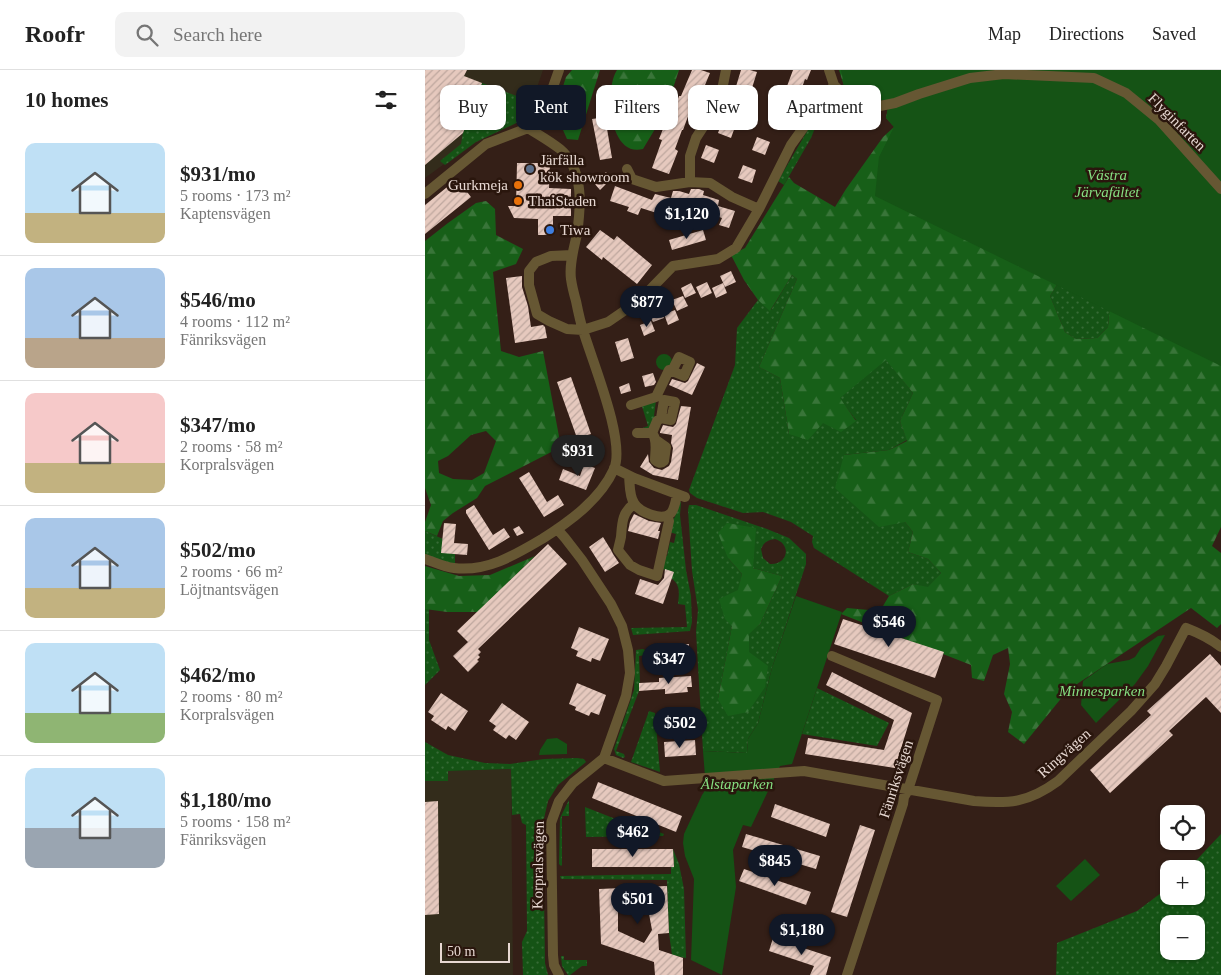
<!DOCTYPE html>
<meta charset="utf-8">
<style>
:root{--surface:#fff;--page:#f2f2f2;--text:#222;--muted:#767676;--line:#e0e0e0;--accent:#111827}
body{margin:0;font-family:Georgia,serif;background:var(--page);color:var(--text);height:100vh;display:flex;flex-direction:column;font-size:19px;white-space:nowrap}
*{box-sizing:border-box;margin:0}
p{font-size:16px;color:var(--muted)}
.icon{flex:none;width:28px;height:28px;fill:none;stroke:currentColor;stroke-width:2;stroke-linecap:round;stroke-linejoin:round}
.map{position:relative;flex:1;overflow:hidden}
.details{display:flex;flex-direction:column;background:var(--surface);width:425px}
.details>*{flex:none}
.top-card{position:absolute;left:15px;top:15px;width:475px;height:45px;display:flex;gap:10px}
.tools{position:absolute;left:735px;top:735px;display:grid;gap:10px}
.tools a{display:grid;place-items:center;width:45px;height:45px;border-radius:10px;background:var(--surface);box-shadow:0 1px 4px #0004;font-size:25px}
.scale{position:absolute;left:15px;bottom:12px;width:70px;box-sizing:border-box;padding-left:5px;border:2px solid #e7d8d2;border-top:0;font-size:14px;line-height:18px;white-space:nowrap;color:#e7d8d2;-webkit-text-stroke:4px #2a160d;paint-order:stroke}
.price{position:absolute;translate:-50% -42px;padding:0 11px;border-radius:18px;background:var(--accent);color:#fff;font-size:16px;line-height:32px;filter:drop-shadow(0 1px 2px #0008)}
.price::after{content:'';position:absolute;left:50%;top:30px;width:15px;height:11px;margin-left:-8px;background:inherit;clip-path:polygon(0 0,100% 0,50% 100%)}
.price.active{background:#222;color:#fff}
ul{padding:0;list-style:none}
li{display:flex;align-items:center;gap:15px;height:125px;padding:0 25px}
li+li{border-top:1px solid var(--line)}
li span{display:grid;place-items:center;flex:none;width:140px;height:100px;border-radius:10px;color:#555}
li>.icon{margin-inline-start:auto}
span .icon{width:60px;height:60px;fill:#fffc;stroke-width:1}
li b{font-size:21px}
h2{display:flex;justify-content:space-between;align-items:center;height:60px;padding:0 25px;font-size:21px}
.pill{padding:0 18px;border-radius:10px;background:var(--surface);box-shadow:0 1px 4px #0004;font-size:18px;line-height:45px}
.pill.active{background:var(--accent);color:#fff}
header{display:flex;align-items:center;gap:30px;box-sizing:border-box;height:70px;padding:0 25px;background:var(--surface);border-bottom:1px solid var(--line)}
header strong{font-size:24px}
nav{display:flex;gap:28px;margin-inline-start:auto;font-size:18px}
.search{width:350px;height:45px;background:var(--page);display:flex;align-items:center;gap:12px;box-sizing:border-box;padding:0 18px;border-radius:10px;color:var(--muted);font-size:19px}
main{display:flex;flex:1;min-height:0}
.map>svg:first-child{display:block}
.commercial{fill:#332c1b}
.grass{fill:url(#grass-dots);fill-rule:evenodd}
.forest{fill:url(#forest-firs);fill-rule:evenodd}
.green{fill:#155315}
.building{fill:url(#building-hatch);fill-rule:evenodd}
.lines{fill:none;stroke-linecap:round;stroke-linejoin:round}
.minor{stroke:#665733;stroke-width:10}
.service-dot{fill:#5c6f8a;stroke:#2a160d;stroke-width:2}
.food-dot{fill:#e8710a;stroke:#2a160d;stroke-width:2}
.shop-dot{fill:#3f7fe0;stroke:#2a160d;stroke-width:2}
.labels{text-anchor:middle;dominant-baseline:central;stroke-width:5;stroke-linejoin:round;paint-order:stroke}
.street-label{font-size:15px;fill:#e7d8d2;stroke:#2a160d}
.poi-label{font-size:15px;fill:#e7d8d2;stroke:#2a160d;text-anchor:start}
.park-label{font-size:15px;font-style:italic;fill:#86e082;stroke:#2a160d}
</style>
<header>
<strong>Roofr</strong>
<div class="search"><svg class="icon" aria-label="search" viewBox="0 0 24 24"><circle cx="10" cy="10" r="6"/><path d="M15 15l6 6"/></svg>Search here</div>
<nav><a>Map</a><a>Directions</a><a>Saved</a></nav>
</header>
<main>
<section class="details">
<h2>10 homes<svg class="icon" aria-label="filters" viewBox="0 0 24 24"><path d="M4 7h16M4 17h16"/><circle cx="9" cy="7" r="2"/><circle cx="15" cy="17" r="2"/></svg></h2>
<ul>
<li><span style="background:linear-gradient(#bfe0f5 70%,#c2b280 0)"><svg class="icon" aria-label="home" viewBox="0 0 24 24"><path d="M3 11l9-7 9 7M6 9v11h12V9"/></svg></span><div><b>$931/mo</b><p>5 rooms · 173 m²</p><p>Kaptensvägen</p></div></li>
<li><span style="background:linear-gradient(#a9c7e8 70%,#b9a48a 0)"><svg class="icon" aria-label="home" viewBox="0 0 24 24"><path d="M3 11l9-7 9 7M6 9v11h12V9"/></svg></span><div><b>$546/mo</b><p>4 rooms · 112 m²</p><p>Fänriksvägen</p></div></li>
<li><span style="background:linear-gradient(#f6c9c9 70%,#c2b280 0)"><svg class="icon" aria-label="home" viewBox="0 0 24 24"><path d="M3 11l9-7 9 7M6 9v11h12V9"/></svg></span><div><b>$347/mo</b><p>2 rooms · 58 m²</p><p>Korpralsvägen</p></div></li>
<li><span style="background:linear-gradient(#a9c7e8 70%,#c2b280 0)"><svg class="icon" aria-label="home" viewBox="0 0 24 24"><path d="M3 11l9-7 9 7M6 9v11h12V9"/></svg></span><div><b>$502/mo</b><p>2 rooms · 66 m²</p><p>Löjtnantsvägen</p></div></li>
<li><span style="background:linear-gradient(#bfe0f5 70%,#8fb573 0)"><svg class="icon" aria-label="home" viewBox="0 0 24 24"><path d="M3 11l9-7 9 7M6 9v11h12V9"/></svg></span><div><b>$462/mo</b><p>2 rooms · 80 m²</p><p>Korpralsvägen</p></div></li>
<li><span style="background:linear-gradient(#bfe0f5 60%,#9aa5b1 0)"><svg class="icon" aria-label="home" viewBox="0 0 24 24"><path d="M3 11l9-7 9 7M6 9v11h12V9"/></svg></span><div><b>$1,180/mo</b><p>5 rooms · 158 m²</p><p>Fänriksvägen</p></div></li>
</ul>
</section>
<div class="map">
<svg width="796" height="905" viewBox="0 0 796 905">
<defs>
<pattern id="grass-dots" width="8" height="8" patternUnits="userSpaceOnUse" patternTransform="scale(1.25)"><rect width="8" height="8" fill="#155315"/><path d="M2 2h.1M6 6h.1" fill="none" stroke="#376b36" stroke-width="1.8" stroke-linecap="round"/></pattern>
<pattern id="forest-firs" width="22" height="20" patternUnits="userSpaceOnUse" patternTransform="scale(1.25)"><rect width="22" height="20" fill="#175f18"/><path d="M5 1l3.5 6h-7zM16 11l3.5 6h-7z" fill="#397539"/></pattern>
<pattern id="building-hatch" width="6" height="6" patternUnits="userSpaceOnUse" patternTransform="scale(1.25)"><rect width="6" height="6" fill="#e6c9be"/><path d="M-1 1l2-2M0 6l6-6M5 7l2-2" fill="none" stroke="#bea79e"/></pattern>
</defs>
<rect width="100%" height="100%" fill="#341f17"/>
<!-- commercial -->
<path class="commercial" d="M0 0H118L105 38 48 73 0 108Z
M86 699 88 905H0V711H22L23 701Z"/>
<!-- grass -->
<path class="grass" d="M57 13 97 28 113 31 104 47 51 72 20 95 15 91 36 74 38 63Z
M400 36 402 46 392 53 386 68 359 115 353 111 391 46Z
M641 200 686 220 683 257 672 268 651 269 640 262 625 226Z
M367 205 372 209 334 297 355 308 364 364 398 352 431 350 414 328 461 289 488 323 475 351 482 370 464 380 419 385 480 452 488 462 483 482 503 489 516 503 503 518 488 514 464 526 389 478 387 472 388 466 366 452 338 442 318 443 272 428 265 423 264 420 310 295 312 258 333 230 346 240Z
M231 330 229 346 233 347 226 361 215 359 223 356 216 333Z
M252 432H256L255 445 261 500 266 526 267 552 265 561 208 565 206 558 262 557 260 535 253 534C254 524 256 515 246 508L248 502 237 499 239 486H242L245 472 249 473 251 464 244 462 246 451 250 447Z
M264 435H271L342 459 364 468 381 484V494L347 598 333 653 323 669 322 683 278 681 271 562 273 540 267 501 263 440ZM350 469C367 474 363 495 345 494L338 488 336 479C339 472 343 470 350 469ZM303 488 328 498 357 506 335 554 324 563V582L293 629 317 504Z
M0 461 18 469 30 484V496L0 487Z
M0 539H4V570L15 600 0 615Z
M218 579 220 580 221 585 214 586 215 613H214V621L191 681 199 684 200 687 198 688 191 685 189 679 209 620 211 580Z
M392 618 464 653 452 676 377 664Z
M224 641 230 643 235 702 206 692Z
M0 672 23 685 60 693 85 694 119 689 152 688 159 689 161 692 133 715 123 731 118 753 120 893 123 905H98L97 872 102 861 101 755 97 753 95 744 87 745 86 699 23 701V711H0Z
M144 730V746H137V795L136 796 134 794 135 748Z
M160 737 211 757 213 754 239 764 238 766 161 767Z
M796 764V905H631L632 873 712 841 744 817V826H771V799H763ZM744 854H771V881H744Z
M248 779 254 794 259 819 261 888 247 885 244 863 242 810 136 809 135 806 246 804V797L249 796Z
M136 886H139V890H162V896H157L145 905H143L137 896Z"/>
<!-- forest -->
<path class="forest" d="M147 0H175L153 70 142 69 130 42 141 7Z
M192 0H254L235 58 230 59 218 79C184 88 179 20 192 0Z
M414 0H796V457L787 476 796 483V554L792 558 766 538 643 620 599 674 583 662 587 642 579 624 585 594 583 578 568 585 559 611 547 608 546 595 416 544 422 538 455 541 464 526 488 514 503 517 516 503 503 489 483 482 488 462 480 452 454 457 410 418 419 385 464 380 482 371 475 351 488 323 461 290 415 328 431 351 416 362 398 353 383 370 364 364 355 308 334 297 372 209 367 205 345 241 333 230 319 210 306 185 320 178 364 107 369 113 410 137 421 119 458 67 469 57 461 48 463 38 461 30 445 31 419 16ZM641 200 686 220 683 257 672 268 651 269 640 262 625 226Z
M61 131 70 139 71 165 98 179 91 194 68 202 76 281 94 287 118 281 136 377 60 416 52 428 28 443 18 451 12 466 0 461V452L6 435 0 418V171L23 153 51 133ZM61 361 71 371 59 403 47 410 28 409 14 403 13 391 23 386 46 365Z
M302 453 331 458 328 498 357 506 335 554 324 564V582L343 596 340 617 323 642 303 646 293 629 307 556 300 549 294 529 313 520 317 504 303 488 293 463Z
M110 486 53 542H22L0 539V496L34 506 65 505Z"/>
<!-- green -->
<path class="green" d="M416 0H796V296L450 126 454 87 469 57 461 48 463 38 461 30 445 31 419 16Z
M231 292a8 8 0 1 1 16 0a8 8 0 1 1-16 0Z
M371 526 417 542 367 694 355 696 326 757 318 755 308 780 311 817 297 905 266 890 269 809 260 786 258 773 259 764 277 725 281 719 278 681 322 683 323 669 333 653 347 598Z
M740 565 723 596 710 614 671 653 656 635 658 611 682 594 704 590 710 587 716 578 733 566Z
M132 668 142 674V684L114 685 115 680 122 669Z
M660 789 675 805 646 831 631 816Z"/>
<!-- building -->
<path class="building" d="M0 0H42L39 6 57 13 38 63 0 95Z
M267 0H276L285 3 275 27 273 26 267 42 265 41 258 60H257L250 79 253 81 244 104 227 98 237 70 234 69 238 59H239L244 44 247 45 254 26H256Z
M316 0H325L332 2 327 18 324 17 316 39 303 35 308 23H309Z
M368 0H386L382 10 380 9 372 32 358 27Z
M349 41 362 46 357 60 344 55Z
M180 47 187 88 175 90 167 49Z
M298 49 311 54 306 68 293 63Z
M332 67 345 72 340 85 327 80Z
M281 75 294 80 289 93 276 88Z
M92 93H125L124 118 146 119V146H128V165H113V149L89 148 83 136H91Z
M318 95 331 100 327 113 313 108Z
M181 102 187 108 175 120 169 113Z
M32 109 46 127 0 164V135Z
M190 116 227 130 230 124 246 128 248 121H254L264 124 266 119H274L279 121 278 125 294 130 293 136 310 141 304 158 294 155 297 148 256 134 254 141 238 135 235 144 216 138 213 145 202 141 204 137 185 131Z
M175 160 189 170 192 166 227 195 212 214 178 187 177 190 161 177Z
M278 160 281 170 247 180 244 170Z
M306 201 311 212 300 217 295 206Z
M97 206V217L103 236 106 257 118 255 120 257 122 268 90 273 81 208Z
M282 212 287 223 276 228 271 217Z
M266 213 271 223 260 228 256 218Z
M298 213 302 223 291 228 287 218Z
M258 226 263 236 252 241 247 230Z
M234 237 239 248 228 252 223 242Z
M250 240 254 250 243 255 239 244Z
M226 251 230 261 219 266 215 255Z
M203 268 209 288 196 292 190 272Z
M272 293 280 297 267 325 244 315 247 309 257 312 260 313 263 311Z
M228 303 231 312 229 315 220 317 217 306Z
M146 307 166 364 152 368 132 312Z
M204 313 206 321 196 324 194 317Z
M256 336 266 337 253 410 228 405 215 397 223 384 224 392 229 398 237 400 244 396 246 392 248 378 246 373 247 365 235 363V362L238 355 248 357 251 354Z
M159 394 170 398 161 420 134 410 138 399 155 406Z
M104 402 122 432 133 425 139 435 119 447 94 408Z
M49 435 68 465 79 458 85 467 64 480 41 443V440Z
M209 444 224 451 236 453 233 461H235L233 469 203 461 205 452Z
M19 453 31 454 29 473 43 474 42 485 16 483Z
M94 456 99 463 92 466 88 459Z
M178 467 186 480 188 484 194 493 180 502 164 477Z
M123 474 142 494 53 579 56 582 53 585 55 587 52 590 54 591 43 602 28 586 43 572 32 561Z
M240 499 249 502 238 534 210 524 215 509 233 515 239 508Z
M418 549 519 582 510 608 409 574Z
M154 557 184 569 175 591 167 588 166 592 151 586 153 581 146 578Z
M264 574V584H259L260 590 237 591V587H233L232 576Z
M785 584 796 596V643L781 627 744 661 748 665 685 723 665 700 726 645 722 641Z
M407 602 487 643 470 698 380 684 383 668 459 680 469 650 401 615Z
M266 606 267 617H262L263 622 240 624V619L214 621V613L234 612V608Z
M152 613 181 625 174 645 166 642 164 646 150 640 151 637 144 634Z
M16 623 43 641 30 661 23 656 21 660 6 650 9 646 3 642Z
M77 633 104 652 91 670 84 665 81 669 68 660 71 656 64 651Z
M268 638 269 654 238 656 237 640Z
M270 670 271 685 240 687 239 672Z
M173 712 257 746 251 762 167 728Z
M13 731 14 844 0 845V732Z
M350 734 405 754 401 767 346 747Z
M435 755 450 760 422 847 406 842Z
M321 764 395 786 391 799 317 777Z
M167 779H248L249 797H167Z
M319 799 386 822 381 835 314 811Z
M242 816 244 863 233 864 234 880 258 888V905H230L229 892 176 874 174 819ZM193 833H222L227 860 219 873 193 861Z
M348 868 406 887 401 905H385L389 896 344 881Z"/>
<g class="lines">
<!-- minor -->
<path class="minor" d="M404 0 409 15 418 24 437 35 445 36H455L470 33 494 24 545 8 579 4 669 8 701 23 734 50 796 119
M202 99 207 109 231 117 265 112 285 113 307 127 334 139
M265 112V86L271 68 291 37 298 15 301 0
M0 124 61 74 103 58 122 34 134 0
M147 185 126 186 111 192 104 201V215L112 244 124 251 142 259 158 260 183 252 215 230 248 196 293 189 311 178 334 139 366 75 409 15
M206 335 231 327 244 300 247 301 254 287 265 292 259 306 247 301
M212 363H227L232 351 236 348 239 330 250 332 246 350 236 348
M227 363C233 370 230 381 230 390 233 393 236 394 239 391L241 377 231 370
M189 398 209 408 260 427
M204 406C205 415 204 425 209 433 214 442 238 452 246 443 250 438 251 430 252 424
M209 434C197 442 197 454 196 467 195 472 194 475 193 480L205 495 214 500 232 506 244 451 242 446
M132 459 140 468 157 490 186 534 197 556 203 580 205 603 201 626 179 688 148 713 134 731 126 753 128 885 129 895 134 905
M0 489C9 492 19 497 29 498 62 502 90 485 117 469 144 452 175 430 189 399 201 371 167 291 158 260 155 251 153 241 151 231 149 224 147 216 146 209 144 194 149 178 152 164 156 136 159 99 135 79 125 71 114 65 103 58
M407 586 512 630 483 720 479 727 478 734 422 905
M179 688 239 711 379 701 549 731C584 734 603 733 633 711L706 641 730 614 741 596 761 558C774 563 785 568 796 577"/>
</g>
<!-- markers -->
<circle class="service-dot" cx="105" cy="99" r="5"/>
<g class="food-dot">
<circle cx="93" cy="115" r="5"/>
<circle cx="93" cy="131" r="5"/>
</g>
<circle class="shop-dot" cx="125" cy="160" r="5"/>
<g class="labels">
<!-- street labels -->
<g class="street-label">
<text transform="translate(752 52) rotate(45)">Flyginfarten</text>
<text transform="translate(639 683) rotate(-42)">Ringvägen</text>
<text transform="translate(471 709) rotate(-72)">Fänriksvägen</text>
<text transform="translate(113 795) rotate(-89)">Korpralsvägen</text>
</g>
<!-- poi labels -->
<g class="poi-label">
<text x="115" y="90">Järfälla<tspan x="115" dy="17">kök showroom</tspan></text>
<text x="83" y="115" text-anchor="end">Gurkmeja</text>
<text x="103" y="131">ThaiStaden</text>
<text x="135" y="160">Tiwa</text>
</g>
<!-- park labels -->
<g class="park-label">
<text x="682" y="105">Västra<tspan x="682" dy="17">Järvafältet</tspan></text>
<text x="677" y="621">Minnesparken</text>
<text x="312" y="714">Ålstaparken</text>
</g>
</g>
</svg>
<div class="tools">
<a><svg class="icon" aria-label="locate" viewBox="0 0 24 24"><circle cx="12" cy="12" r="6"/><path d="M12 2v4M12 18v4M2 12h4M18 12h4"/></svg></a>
<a>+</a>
<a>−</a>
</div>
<div class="scale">50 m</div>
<b class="price" style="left:262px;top:170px">$1,120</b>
<b class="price" style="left:222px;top:258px">$877</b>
<b class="price active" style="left:153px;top:407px">$931</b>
<b class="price" style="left:464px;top:578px">$546</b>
<b class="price" style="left:244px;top:615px">$347</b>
<b class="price" style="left:255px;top:679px">$502</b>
<b class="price" style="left:208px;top:788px">$462</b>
<b class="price" style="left:350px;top:817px">$845</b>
<b class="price" style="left:213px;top:855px">$501</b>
<b class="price" style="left:377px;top:886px">$1,180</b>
<div class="top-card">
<a class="pill">Buy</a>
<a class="pill active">Rent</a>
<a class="pill">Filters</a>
<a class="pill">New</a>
<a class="pill">Apartment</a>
</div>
</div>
</main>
